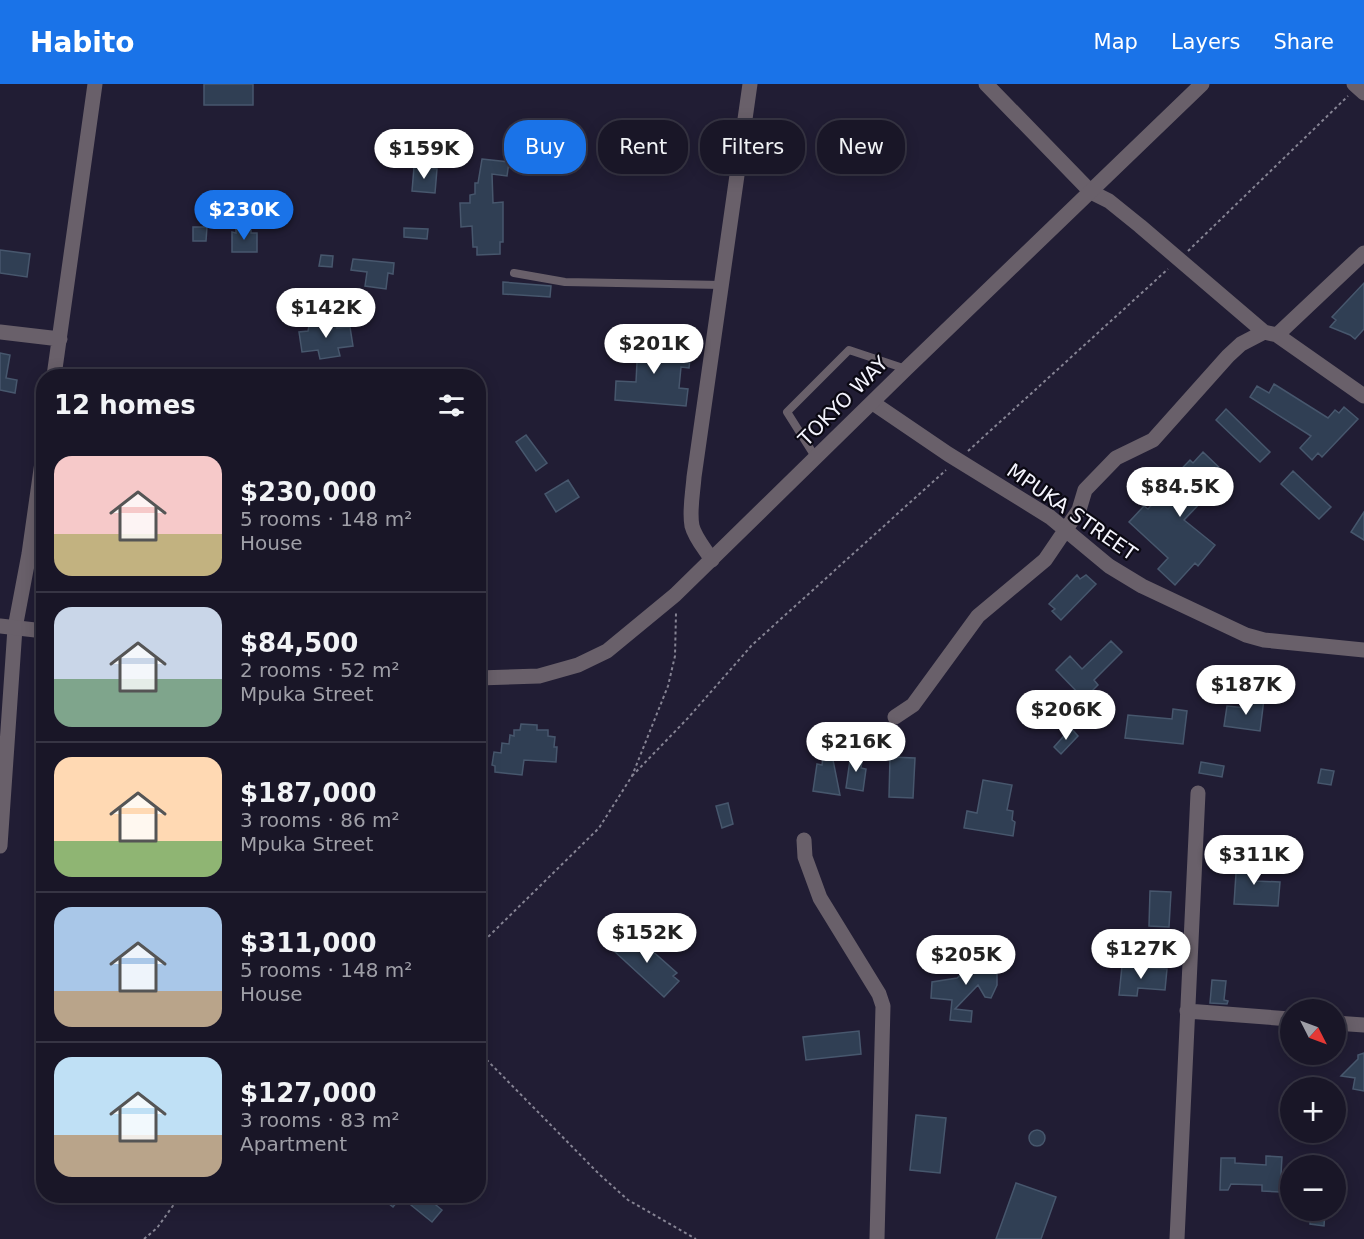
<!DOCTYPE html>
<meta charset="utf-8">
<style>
:root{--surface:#191627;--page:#262333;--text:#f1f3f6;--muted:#9f9fa7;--line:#373544;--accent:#1a73e8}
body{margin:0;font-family:"DejaVu Sans",sans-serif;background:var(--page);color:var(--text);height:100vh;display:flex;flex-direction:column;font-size:22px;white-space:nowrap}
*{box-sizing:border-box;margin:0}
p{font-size:20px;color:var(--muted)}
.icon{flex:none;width:33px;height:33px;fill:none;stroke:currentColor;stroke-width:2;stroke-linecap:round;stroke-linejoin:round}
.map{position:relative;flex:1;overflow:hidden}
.side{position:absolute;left:36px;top:285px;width:450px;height:834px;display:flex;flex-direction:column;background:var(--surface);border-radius:24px;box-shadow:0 3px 15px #0003,0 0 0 2px var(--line)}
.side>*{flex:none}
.top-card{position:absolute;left:504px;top:36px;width:570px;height:54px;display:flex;gap:12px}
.needle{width:39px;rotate:132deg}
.controls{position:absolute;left:1280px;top:915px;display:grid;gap:12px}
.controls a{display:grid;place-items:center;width:66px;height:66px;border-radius:50%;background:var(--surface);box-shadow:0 3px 15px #0003,0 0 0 2px var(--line);font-size:30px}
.price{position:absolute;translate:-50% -51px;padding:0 14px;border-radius:21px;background:#fff;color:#222;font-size:20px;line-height:39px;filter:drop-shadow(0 2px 3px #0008)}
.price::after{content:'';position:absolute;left:50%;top:36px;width:18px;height:14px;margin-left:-9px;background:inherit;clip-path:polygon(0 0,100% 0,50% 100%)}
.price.selected{background:var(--accent);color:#fff}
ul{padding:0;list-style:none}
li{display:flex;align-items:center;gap:18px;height:150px;padding:0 18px}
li+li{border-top:2px solid var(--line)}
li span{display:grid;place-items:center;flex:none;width:168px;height:120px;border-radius:18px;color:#555}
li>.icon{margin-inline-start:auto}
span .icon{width:72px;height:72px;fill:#fffc;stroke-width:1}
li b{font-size:26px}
h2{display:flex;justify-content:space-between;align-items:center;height:72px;padding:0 18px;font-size:26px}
.tag{padding:0 21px;border-radius:24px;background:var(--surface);box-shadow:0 3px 15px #0003,0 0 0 2px var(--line);font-size:21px;line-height:54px}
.tag.selected{background:var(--accent);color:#fff}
header{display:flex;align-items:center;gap:36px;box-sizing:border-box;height:84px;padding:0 30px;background:var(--accent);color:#fff}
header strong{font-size:28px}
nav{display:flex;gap:33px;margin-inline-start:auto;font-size:21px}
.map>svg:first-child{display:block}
.building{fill:#303f54;stroke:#47576d;stroke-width:1.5}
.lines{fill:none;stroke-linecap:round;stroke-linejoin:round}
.path{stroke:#868494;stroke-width:2;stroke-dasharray:3 3;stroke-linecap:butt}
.service{stroke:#69606a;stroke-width:8}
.minor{stroke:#69606a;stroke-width:15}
.tertiary{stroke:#69606a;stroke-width:15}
.labels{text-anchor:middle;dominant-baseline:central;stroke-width:4.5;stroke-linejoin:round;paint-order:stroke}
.street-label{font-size:20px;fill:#f4f4fd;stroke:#0b0913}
</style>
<header>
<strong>Habito</strong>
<nav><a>Map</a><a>Layers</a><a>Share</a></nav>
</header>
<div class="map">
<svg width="1364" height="1155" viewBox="0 0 1364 1155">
<rect width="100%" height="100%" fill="#211d34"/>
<!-- building -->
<path class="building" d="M204 0H253V21H204Z
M482 75 509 78 507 92 492 90 493 119 503 118V158H500V170L477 171V163H473L472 142 461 143 460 119H470V111L475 110V99H478Z
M414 83 437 85 435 109 412 107Z
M193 143H207L206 157H193Z
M404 144 428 145 427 155 404 153Z
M236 145 251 146V149H257V168H232V148L236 149Z
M0 166 30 170 27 193 0 189Z
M321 171 333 172 332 183 319 182Z
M353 175 394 179 393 190 388 189 386 205 365 202 367 188 351 186Z
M503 198 551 202 550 213 503 210Z
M1364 199V245L1355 255 1350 251 1330 243 1336 236 1332 233Z
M336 237 337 244 350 243 353 262 338 264 340 272 320 275 318 266 302 268 299 248 308 247 309 242Z
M623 258 638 259V262L673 263V265L691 266 689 284 681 283 679 304 688 305 686 322 615 316 616 297 636 298 637 278 622 277Z
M0 269 10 271 6 294 17 296 15 309 0 306Z
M1274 300 1328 334 1335 326 1339 329 1344 323 1358 335 1322 373 1318 369 1312 376 1300 364 1311 352 1250 313 1257 302 1269 309Z
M1226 325 1270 368 1260 378 1216 336Z
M526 351 547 379 536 387 516 358Z
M1203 368 1227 391 1184 436 1215 461 1198 482 1195 479 1175 501 1158 485 1168 474 1129 438 1144 422 1148 425 1164 407 1162 405 1190 376 1193 379Z
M1293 387 1331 423 1319 435 1281 400Z
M568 396 579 413 556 428 545 410Z
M1364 428V456L1351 448Z
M1077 491 1080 495 1086 491 1096 500 1061 536 1052 527 1055 525 1049 520Z
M1111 557 1122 568 1094 596 1098 601 1084 615 1056 586 1070 572 1082 585Z
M1252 613 1264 615 1260 647 1224 642 1227 622 1247 624Z
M1173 625 1187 627 1183 660 1125 654 1128 631 1172 635Z
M521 640 537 641V646H548V652L555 653 554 663H557L556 678 524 676 522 691 495 688V682L492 681 494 668 501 669 502 659 509 660 510 651 514 652V646H520Z
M1071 644 1078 652 1061 670 1054 663Z
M826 651H828L840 711 813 707 817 680 822 681Z
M851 669 863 671 861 684 866 685 863 707 846 704Z
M890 673 915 674 913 714 889 713Z
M1201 678 1224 682 1222 693 1199 689Z
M1321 685 1334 687 1331 701 1318 699Z
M983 696 1012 701 1007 726 1013 727 1012 736 1015 738 1013 752 964 744 967 727 977 729Z
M728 719 733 740 722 744 716 722Z
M1237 774 1256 775 1255 797 1280 798 1278 822 1234 820Z
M1150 807 1171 808 1169 843 1149 842Z
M631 848 677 889 673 892 679 897 664 913 614 867Z
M965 869 982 871 980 887H996L997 890V901L991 914 985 913 978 901 955 925 972 927 971 938 950 936 952 916 931 914 932 898 957 894 964 888Z
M1122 882 1167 885 1165 906 1138 904 1137 912 1119 911Z
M1212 896 1226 897 1224 916 1228 917 1227 920 1210 919Z
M859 947 861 970 806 976 803 953Z
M1364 969V1007L1353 1005 1355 994 1341 992 1358 975V971Z
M916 1031 946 1034 940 1089 910 1086Z
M1029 1054a8 8 0 1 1 16 0a8 8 0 1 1-16 0Z
M1266 1072 1282 1073 1280 1108 1262 1107V1101L1231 1100 1228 1106H1220L1221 1074H1235V1079L1266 1081Z
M1016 1099 1056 1113 1041 1155H996Z
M379 1112H425L442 1126 432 1138 401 1113 393 1123Z
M1311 1126 1325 1127 1324 1142 1310 1140Z"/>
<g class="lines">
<!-- path -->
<path class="path" d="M1188 167 1348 12
M968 367 1168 185
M632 692 688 634 752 561 946 386
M478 859 488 853 599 744 632 692 668 602 675 572 676 529
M478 967 599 1090 628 1116 696 1155
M144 1155 157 1144 180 1112"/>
<!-- service -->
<path class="service" d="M514 189 565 198 722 201
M816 374 787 328 849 266 906 285"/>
<!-- minor -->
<path class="minor" d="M986 0 1091 108 1109 117 1140 142 1264 248 1277 251 1364 312
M1354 0 1364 9
M0 248 60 255
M1277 251 1364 169
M54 292 95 0
M873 319 948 370 1050 433 1109 482 1142 502 1246 551 1264 556 1364 566
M712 476C705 465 695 454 692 442 689 427 693 408 694 393L750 0
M895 633 913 621 978 532 1045 476 1079 426 1085 406 1116 374 1153 356 1228 272 1241 260 1264 248
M804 756 805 773 820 814 879 910 883 922 877 1155
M0 762 15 544 29 470 44 364
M1187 927 1290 935
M1335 939 1364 941
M1177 1155 1198 709"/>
<!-- tertiary -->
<path class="tertiary" d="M0 542 44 547
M478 594 539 592 578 581 607 567 675 511 906 285 1202 0"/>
</g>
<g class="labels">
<!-- street labels -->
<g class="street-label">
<text transform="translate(843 317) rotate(-45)">TOKYO WAY</text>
<text transform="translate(1072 428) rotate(35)">MPUKA STREET</text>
</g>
</g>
</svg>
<div class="controls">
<a><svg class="needle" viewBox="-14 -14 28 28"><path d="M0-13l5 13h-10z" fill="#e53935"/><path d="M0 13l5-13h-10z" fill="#9f9fa7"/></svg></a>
<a>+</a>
<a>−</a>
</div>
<b class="price" style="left:424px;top:96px">$159K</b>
<b class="price selected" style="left:244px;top:157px">$230K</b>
<b class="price" style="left:326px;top:255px">$142K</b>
<b class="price" style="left:654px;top:291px">$201K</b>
<b class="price" style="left:1180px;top:434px">$84.5K</b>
<b class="price" style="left:1246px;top:632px">$187K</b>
<b class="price" style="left:1066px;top:657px">$206K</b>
<b class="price" style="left:856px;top:689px">$216K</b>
<b class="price" style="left:1254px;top:802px">$311K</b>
<b class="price" style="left:647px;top:880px">$152K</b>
<b class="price" style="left:1141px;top:896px">$127K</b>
<b class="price" style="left:966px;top:902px">$205K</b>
<div class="top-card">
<a class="tag selected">Buy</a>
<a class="tag">Rent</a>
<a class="tag">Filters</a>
<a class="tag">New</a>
</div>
<section class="side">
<h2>12 homes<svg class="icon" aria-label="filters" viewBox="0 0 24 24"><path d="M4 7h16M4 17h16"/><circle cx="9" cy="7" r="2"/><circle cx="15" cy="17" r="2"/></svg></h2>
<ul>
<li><span style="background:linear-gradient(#f6c9c9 65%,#c2b280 0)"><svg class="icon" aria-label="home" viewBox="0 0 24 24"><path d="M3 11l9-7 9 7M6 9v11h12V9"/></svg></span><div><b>$230,000</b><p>5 rooms · 148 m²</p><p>House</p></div></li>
<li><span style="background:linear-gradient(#c9d6e8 60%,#7fa58c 0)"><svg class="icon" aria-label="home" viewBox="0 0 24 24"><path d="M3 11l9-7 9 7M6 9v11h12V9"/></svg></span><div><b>$84,500</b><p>2 rooms · 52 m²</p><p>Mpuka Street</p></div></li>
<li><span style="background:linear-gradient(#ffd9b3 70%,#8fb573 0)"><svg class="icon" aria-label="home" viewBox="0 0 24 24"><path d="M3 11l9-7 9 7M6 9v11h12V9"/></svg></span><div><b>$187,000</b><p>3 rooms · 86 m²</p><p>Mpuka Street</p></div></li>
<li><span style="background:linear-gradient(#a9c7e8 70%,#b9a48a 0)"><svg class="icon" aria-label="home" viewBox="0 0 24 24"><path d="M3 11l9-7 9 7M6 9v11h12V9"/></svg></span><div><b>$311,000</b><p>5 rooms · 148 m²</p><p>House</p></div></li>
<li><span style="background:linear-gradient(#bfe0f5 65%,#b9a48a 0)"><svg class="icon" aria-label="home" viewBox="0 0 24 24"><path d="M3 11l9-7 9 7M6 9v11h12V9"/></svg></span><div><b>$127,000</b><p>3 rooms · 83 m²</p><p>Apartment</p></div></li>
</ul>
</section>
</div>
